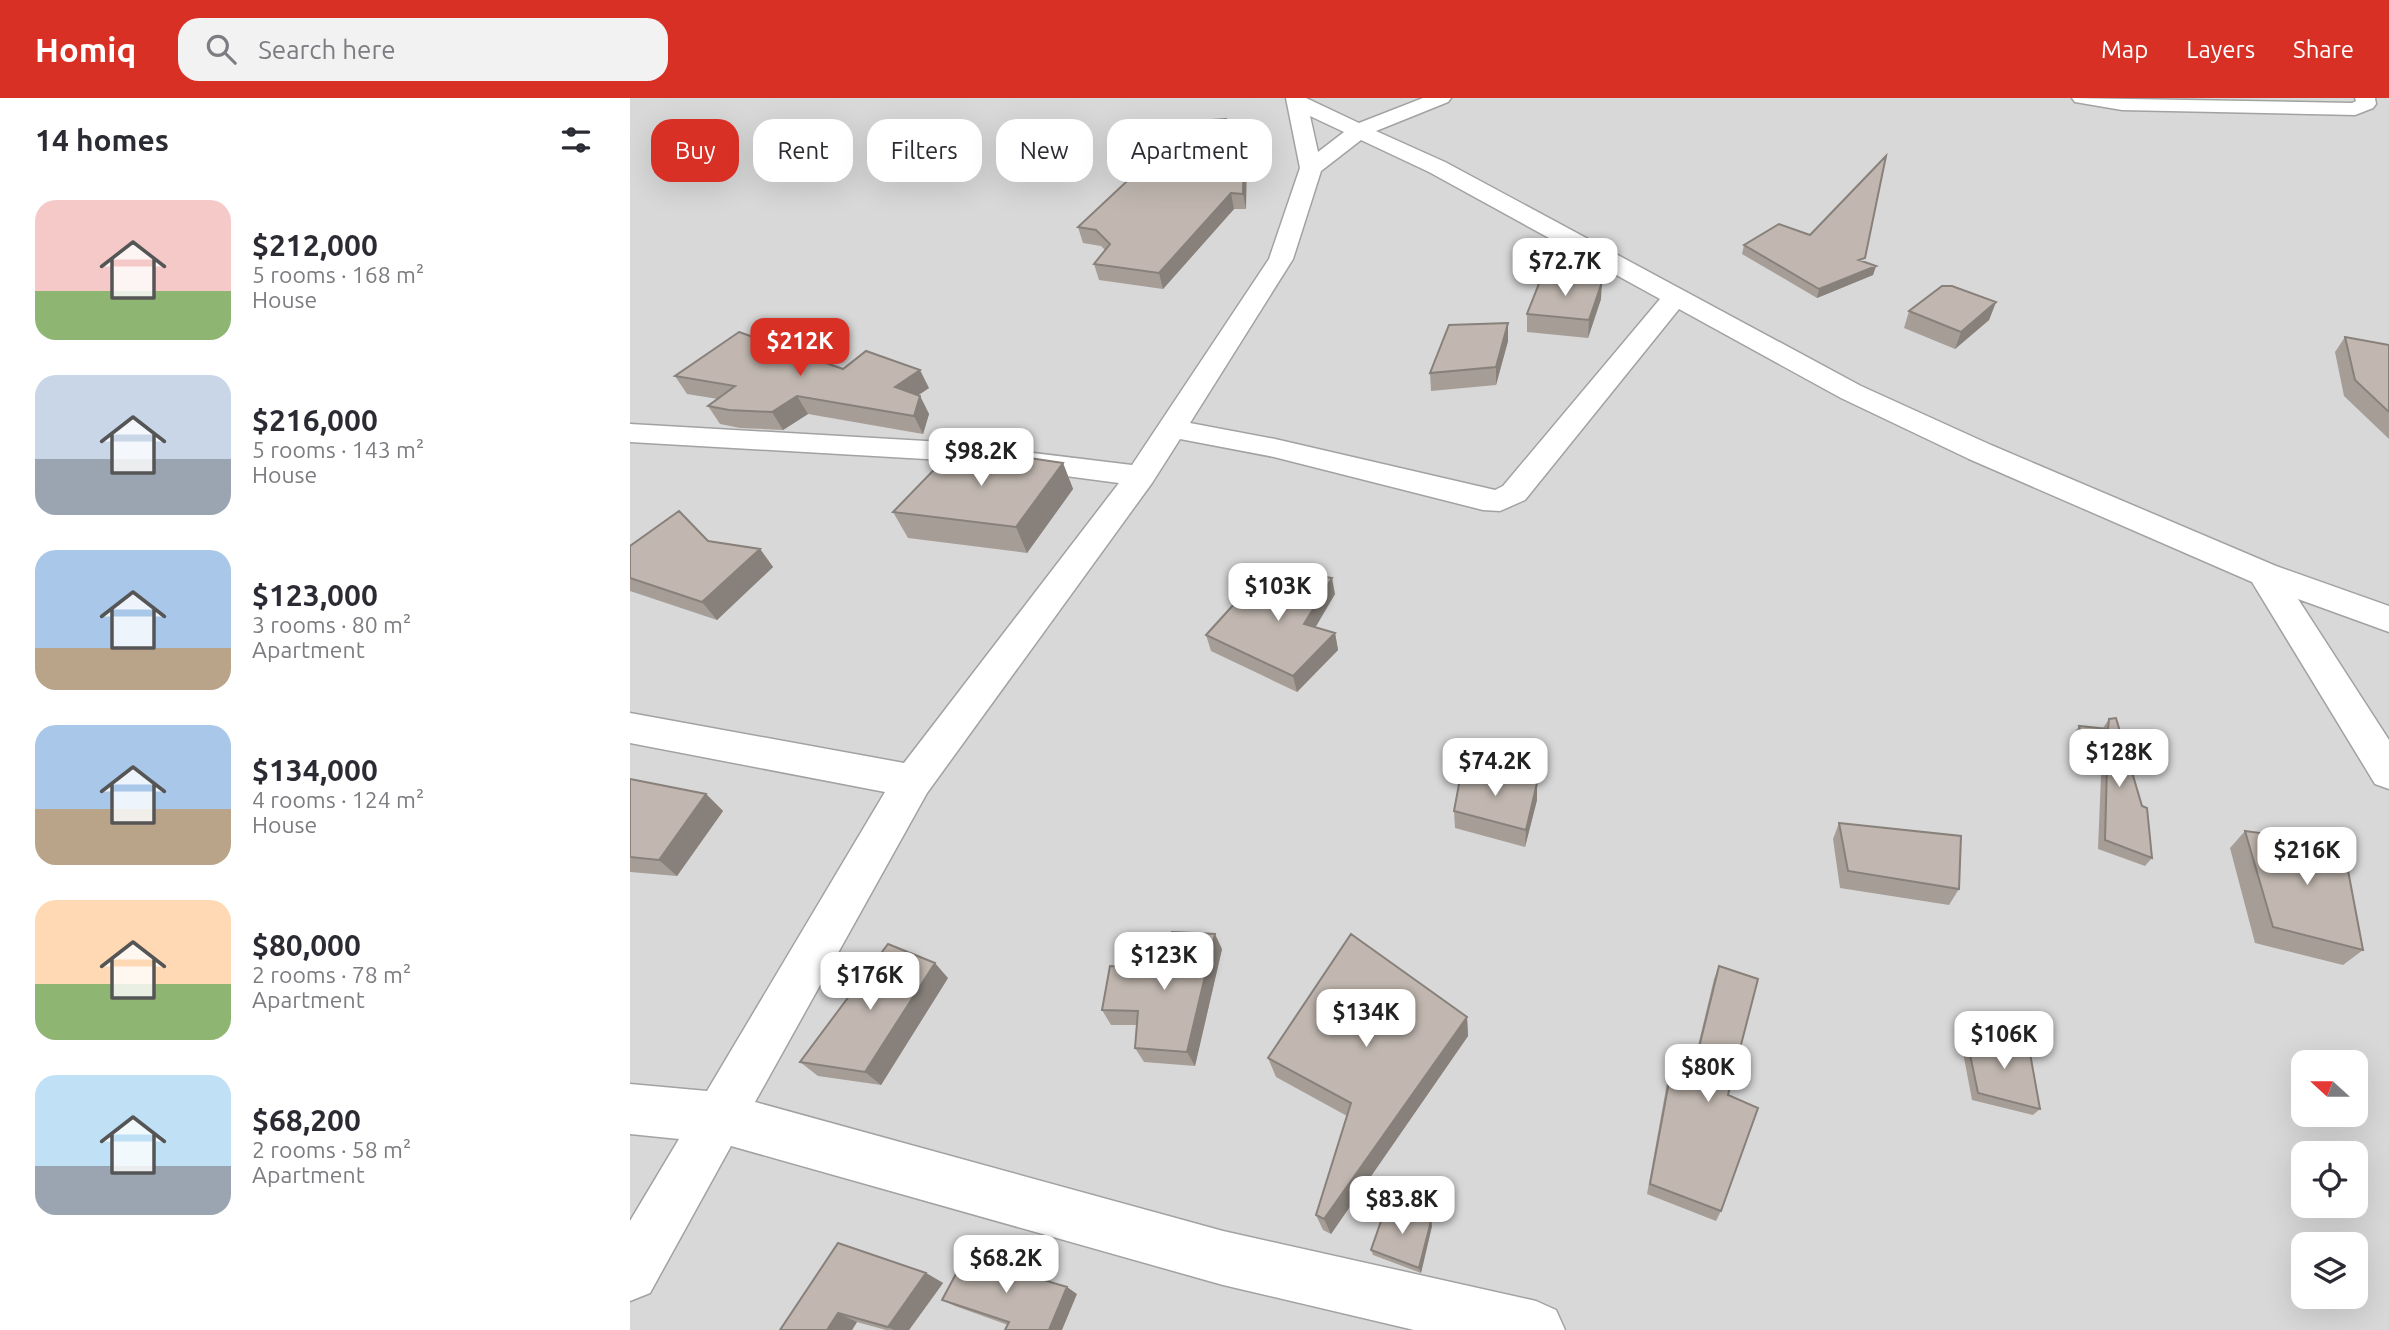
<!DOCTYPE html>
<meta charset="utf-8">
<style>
:root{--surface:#fff;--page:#f2f2f3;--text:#2b2b33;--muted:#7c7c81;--accent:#d93025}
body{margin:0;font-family:Ubuntu,sans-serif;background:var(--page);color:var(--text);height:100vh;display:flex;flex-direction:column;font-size:26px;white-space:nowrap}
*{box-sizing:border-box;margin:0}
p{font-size:23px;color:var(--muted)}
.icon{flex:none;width:38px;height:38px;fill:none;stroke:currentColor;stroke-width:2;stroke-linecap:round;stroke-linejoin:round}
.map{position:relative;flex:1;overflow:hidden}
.drawer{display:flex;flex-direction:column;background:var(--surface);width:630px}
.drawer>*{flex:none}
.top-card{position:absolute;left:21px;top:21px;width:665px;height:63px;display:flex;gap:14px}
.needle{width:46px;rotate:291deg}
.fabs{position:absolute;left:1661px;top:952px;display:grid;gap:14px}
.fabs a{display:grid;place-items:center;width:77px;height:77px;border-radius:14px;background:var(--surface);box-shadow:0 7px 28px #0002;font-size:35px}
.price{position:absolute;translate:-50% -60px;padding:0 16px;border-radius:14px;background:#fff;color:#222;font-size:23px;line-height:46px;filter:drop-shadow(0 2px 4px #0008)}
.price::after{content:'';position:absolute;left:50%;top:42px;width:21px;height:16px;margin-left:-10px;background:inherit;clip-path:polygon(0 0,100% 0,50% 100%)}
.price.current{background:var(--accent);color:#fff}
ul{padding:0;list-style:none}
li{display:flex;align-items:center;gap:21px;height:175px;padding:0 35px}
li span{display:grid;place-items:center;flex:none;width:196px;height:140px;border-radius:21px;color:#555}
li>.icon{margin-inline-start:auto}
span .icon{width:84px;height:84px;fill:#fffc;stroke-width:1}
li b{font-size:30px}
h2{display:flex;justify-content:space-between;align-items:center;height:84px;padding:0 35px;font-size:30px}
.chip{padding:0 24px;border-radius:21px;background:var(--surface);box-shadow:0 7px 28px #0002;font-size:24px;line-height:63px}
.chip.current{background:var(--accent);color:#fff}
header{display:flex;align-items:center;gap:42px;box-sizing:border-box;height:98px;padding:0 35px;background:var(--accent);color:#fff}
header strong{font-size:33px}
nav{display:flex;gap:38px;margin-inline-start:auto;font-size:24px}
.search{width:490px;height:63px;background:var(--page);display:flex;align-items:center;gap:18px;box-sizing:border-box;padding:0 24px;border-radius:21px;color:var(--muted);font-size:26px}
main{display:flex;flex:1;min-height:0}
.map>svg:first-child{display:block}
.residential{fill:#d9d8d8;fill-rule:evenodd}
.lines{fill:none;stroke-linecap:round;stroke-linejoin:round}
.minor-casing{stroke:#a2a2a2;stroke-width:3}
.minor{fill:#fff;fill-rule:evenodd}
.wall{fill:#a69d97}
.shaded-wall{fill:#87807b}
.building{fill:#c1b7b0;stroke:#87807b;stroke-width:2}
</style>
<header>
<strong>Homiq</strong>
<div class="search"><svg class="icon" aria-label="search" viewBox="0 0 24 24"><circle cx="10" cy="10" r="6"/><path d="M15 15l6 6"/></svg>Search here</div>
<nav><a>Map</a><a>Layers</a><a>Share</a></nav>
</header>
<main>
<section class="drawer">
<h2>14 homes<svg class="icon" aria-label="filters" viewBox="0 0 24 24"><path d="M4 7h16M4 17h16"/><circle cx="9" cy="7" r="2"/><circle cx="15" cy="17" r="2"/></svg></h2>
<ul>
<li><span style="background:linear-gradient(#f6c9c9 65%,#8fb573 0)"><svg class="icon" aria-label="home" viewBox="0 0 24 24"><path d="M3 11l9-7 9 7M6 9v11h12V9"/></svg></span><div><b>$212,000</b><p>5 rooms · 168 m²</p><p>House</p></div></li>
<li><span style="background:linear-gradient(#c9d6e8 60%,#9aa5b1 0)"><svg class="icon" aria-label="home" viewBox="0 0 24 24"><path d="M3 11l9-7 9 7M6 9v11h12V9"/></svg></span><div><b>$216,000</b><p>5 rooms · 143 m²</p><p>House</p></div></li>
<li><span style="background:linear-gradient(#a9c7e8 70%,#b9a48a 0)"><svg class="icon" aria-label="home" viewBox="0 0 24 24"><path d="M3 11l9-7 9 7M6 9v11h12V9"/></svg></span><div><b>$123,000</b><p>3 rooms · 80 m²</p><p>Apartment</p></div></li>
<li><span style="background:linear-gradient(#a9c7e8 60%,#b9a48a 0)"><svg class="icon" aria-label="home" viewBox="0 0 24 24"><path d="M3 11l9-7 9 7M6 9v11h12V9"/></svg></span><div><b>$134,000</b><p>4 rooms · 124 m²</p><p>House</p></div></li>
<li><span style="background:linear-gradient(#ffd9b3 60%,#8fb573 0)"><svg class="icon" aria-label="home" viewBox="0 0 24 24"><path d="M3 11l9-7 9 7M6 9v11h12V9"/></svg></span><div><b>$80,000</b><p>2 rooms · 78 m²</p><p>Apartment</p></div></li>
<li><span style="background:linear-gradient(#bfe0f5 65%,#9aa5b1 0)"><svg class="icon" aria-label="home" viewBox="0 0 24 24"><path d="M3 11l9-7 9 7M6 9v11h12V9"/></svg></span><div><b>$68,200</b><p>2 rooms · 58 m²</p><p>Apartment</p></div></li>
</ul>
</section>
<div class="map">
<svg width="1759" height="1232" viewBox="0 0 1759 1232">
<rect width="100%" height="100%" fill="#ede8e0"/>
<!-- residential -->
<path class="residential" d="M0 0H1759V1232H0ZM1673 964H1726V1017H1673ZM1673 1055H1726V1108H1673ZM1673 1146H1726V1199H1673Z"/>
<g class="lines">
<!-- minor casing -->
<g class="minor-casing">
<path id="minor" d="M656 0H676L729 25 793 0H821L818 4 746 33 815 64 1231 288 1361 347 1646 468 1759 508V534L1668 501 1759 642V691L1745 686 1622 484 1339 361 1211 300 1049 211 895 402 870 413 853 412 644 359 550 341 522 385 297 695 125 1004 593 1133 906 1203 926 1212 935 1232H784L593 1187 101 1048 20 1195 0 1203V1123L49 1041 0 1036V986L77 993 255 694 0 645V615L274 665 489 385 313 362 0 344V326L313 344 502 367 639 161 670 70ZM680 18 714 34 688 54ZM731 42 799 74 1030 201 873 388 865 392 645 341 560 325 663 161 691 73Z
M1442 0 1722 5 1726 3 1725 0H1745L1746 6 1743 10 1725 17 1492 12 1445 4Z"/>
</g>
<!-- minor -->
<use href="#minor" class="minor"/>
</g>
<!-- wall -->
<path class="wall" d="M597 27 617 40 616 111H604L533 191 469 182 464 166 475 152 471 148 453 145 448 129Z
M1114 147 1234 164 1246 168 1243 177 1187 200 1112 156Z
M971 201 958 240 897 234V216Z
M1366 204 1359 222 1325 251 1274 230 1279 213Z
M1715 239 1759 247V341L1714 298 1705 254Z
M878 243 866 287 801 293 800 275Z
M45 278 299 290 288 297 290 298 299 316 293 336 178 316 153 332 110 330 90 326 78 308 88 301 57 296Z
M433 365 443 391 397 455 278 440 263 414Z
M78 443 130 451 143 469 87 522 0 493V448Z
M705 496 685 529 705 535 708 552 667 594 581 553 576 537 623 509Z
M1479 621 1522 760 1515 768 1468 751 1471 677 1453 674 1443 637 1449 628 1473 630Z
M0 681 76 696 93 713 47 778 0 774Z
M907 702 895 749 825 730 824 713Z
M1209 725 1329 791 1319 807 1210 790 1203 741Z
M1615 733 1733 852 1713 867 1625 845 1600 750Z
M592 851 565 968 514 964 505 950 507 927H481L472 912 526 871Z
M1089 868 1098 997 1091 1113 1086 1123 1017 1096 1037 985 1041 973 1060 981 1084 881Z
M318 880 251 987 188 978 170 964Z
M837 919 838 938 701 1136 693 1132 686 1117 717 1018 646 979 638 960Z
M1337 942 1410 1011 1403 1017 1342 1002 1332 949Z
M802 1128 791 1175 743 1157 741 1152Z
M296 1175 313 1185 279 1232H256L227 1224 222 1232H150Z
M447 1196 378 1227 325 1208 312 1202Z"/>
<!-- shaded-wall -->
<path class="shaded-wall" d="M614 25 617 40 616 111 613 96Z
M601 95 604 111 533 191 529 175Z
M1246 168 1243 177 1187 200 1189 191Z
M972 184 971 201 958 240 959 222Z
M1366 204 1359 222 1325 251 1331 234Z
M878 225V243L866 287V269Z
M290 272 299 290 274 307 265 289Z
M167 298 178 316 153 332 142 314Z
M290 298 299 316 293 336 284 318Z
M433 365 443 391 397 455 386 429Z
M130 451 143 469 87 522 72 504Z
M702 480 705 496 678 542 674 526Z
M705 535 708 552 667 594 663 578Z
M907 685V702L895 749 896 732Z
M76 696 93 713 47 778 29 762Z
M585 836 592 851 565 968 557 954Z
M305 865 318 880 251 987 235 974Z
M837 919 838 938 701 1136 694 1121Z
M801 1123 802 1128 791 1175 789 1170Z
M296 1175 313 1185 279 1232H264L258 1229Z
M437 1189 447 1196 432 1232H419Z
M208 1215 227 1224 222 1232H197Z"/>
<!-- building -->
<path class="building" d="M596 21V27L614 25 613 96 601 95 529 175 464 166 480 146 466 132 448 129 511 70 537 25Z
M1256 58 1235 160 1229 162 1246 168 1189 191 1114 147 1149 126 1180 137Z
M912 178 972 184 959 222 897 216Z
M1312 188H1322L1366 204 1331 234 1279 213Z
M878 225 866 269 800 275 819 227Z
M109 234 213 271 236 253 290 272 265 289 290 298 284 318 167 298 142 314 99 312 78 308 105 288 45 278Z
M1715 239 1759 247V314L1725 282Z
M326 349 433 365 386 429 263 414Z
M49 413 78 443 130 451 72 504 0 480V448Z
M651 472 702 480 674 526 705 535 663 578 576 537 606 504 623 509Z
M1486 620 1512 708 1517 710 1522 760 1475 742 1477 668 1459 665 1449 628 1478 631 1479 621Z
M832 670 907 685 896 732 824 713Z
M0 681 76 696 29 762 0 759Z
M1209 725 1331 738 1329 791 1218 773Z
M1615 733 1713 746 1733 852 1643 829Z
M542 834 585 836 557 954 505 950 508 913 472 912 480 868 526 871Z
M721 836 837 919 694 1121 686 1117 721 1005 638 960Z
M258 846 305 865 235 974 170 964Z
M1089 868 1128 881 1098 997 1128 1010 1091 1113 1020 1086 1041 973 1061 982Z
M1337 942 1398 944 1410 1011 1348 995Z
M757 1106 801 1123 789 1170 741 1152Z
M208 1145 296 1175 258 1229 208 1215 197 1232H150Z
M335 1159 437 1189 419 1232H375L379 1224 312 1202Z"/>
</svg>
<div class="fabs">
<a><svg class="needle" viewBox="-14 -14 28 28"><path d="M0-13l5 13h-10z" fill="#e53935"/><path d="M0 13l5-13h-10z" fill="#7c7c81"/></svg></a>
<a><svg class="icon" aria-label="locate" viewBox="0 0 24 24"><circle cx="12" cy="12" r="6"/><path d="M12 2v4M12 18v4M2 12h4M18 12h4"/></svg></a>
<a><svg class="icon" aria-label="layers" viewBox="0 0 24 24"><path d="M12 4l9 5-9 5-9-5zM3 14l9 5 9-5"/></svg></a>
</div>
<b class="price" style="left:935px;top:200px">$72.7K</b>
<b class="price current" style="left:170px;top:280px">$212K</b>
<b class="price" style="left:351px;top:390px">$98.2K</b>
<b class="price" style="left:648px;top:525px">$103K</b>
<b class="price" style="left:1489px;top:691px">$128K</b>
<b class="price" style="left:865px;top:700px">$74.2K</b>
<b class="price" style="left:1677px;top:789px">$216K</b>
<b class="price" style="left:534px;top:894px">$123K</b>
<b class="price" style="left:240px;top:914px">$176K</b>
<b class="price" style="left:736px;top:951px">$134K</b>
<b class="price" style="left:1374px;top:973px">$106K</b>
<b class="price" style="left:1078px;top:1006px">$80K</b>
<b class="price" style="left:772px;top:1138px">$83.8K</b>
<b class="price" style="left:376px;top:1197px">$68.2K</b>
<div class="top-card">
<a class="chip current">Buy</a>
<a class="chip">Rent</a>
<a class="chip">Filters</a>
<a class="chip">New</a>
<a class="chip">Apartment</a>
</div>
</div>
</main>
